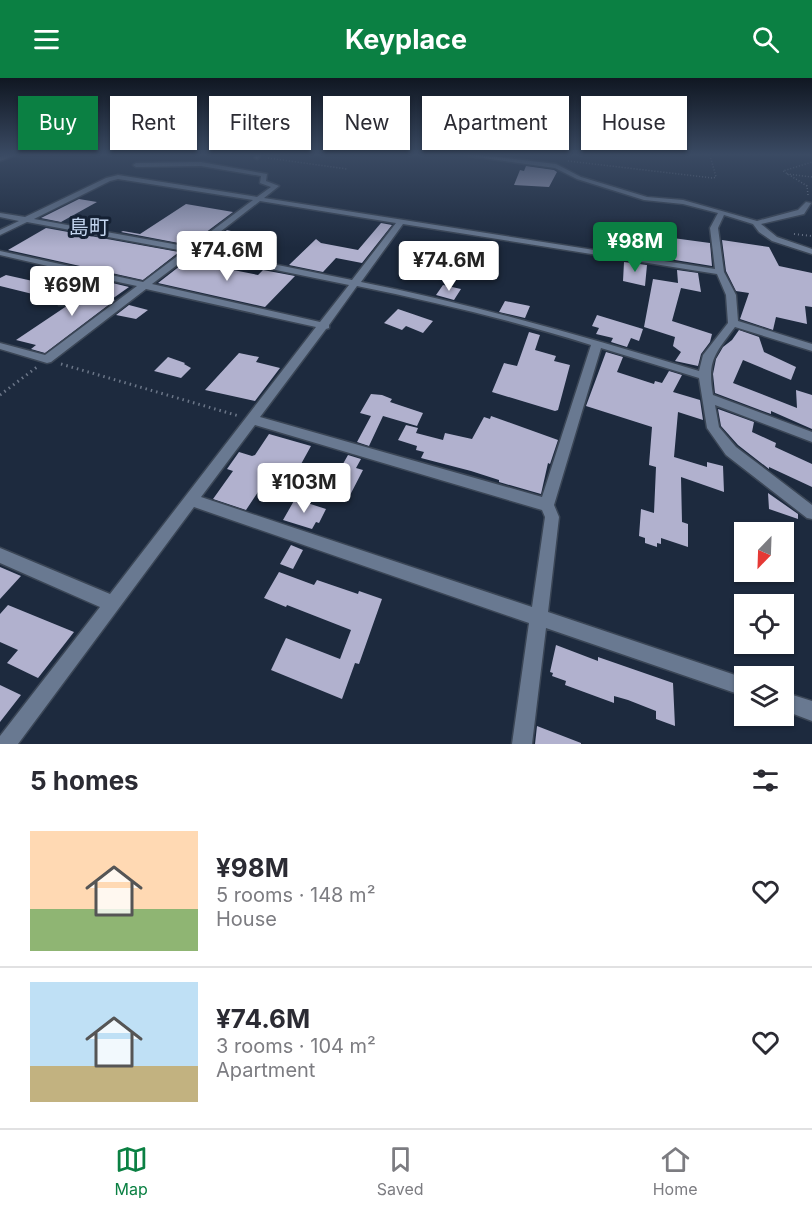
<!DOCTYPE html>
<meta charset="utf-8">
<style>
:root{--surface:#fff;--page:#f7f7f7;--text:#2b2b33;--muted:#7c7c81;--line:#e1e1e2;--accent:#0b8043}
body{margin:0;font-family:Inter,"Noto Sans JP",sans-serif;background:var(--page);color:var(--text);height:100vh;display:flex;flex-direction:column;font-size:22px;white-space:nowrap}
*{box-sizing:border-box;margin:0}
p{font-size:20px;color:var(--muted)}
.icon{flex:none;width:33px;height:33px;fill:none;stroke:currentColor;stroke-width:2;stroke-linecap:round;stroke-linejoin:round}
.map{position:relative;height:666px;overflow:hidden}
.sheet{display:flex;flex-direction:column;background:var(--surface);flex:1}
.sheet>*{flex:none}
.guide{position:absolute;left:18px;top:18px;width:777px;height:54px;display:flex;gap:12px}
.needle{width:39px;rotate:203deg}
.tools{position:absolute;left:734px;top:444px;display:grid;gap:12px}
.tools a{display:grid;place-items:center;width:60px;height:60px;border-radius:0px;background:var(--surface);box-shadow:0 2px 4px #0004;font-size:30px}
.price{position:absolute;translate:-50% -51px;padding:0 14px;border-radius:6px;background:#fff;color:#222;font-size:20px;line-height:39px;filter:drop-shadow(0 2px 3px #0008)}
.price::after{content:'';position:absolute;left:50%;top:36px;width:18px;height:14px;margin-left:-9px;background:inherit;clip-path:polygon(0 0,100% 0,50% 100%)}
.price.on{background:var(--accent);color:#fff}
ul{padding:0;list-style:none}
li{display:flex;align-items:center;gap:18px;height:150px;padding:0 30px}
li+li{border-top:2px solid var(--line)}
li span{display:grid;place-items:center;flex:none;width:168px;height:120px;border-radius:0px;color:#555}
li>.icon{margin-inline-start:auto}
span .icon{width:72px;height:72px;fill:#fffc;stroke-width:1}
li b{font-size:26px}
h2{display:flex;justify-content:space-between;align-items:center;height:72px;padding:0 30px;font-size:26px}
.tag{padding:0 21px;border-radius:0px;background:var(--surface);box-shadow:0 2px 4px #0004;font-size:21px;line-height:54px}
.tag.on{background:var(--accent);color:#fff}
header{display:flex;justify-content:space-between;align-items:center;height:78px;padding:0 30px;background:var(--accent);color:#fff;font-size:27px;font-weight:700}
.tab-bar{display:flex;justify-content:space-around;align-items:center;height:84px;border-top:2px solid var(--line);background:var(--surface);font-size:16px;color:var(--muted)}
.tab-bar a{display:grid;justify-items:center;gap:3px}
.tab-bar .on{color:var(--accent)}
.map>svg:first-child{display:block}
.building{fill:#b1b1ce}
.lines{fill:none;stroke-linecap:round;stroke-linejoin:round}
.minor-casing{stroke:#3b4656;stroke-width:3}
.secondary-casing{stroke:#3b4656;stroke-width:3}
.path-far2{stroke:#6b7688;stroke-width:1.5;stroke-dasharray:1 2;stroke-linecap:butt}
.path-far1{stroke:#6b7688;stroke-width:2;stroke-dasharray:1 3;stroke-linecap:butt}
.path{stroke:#6b7688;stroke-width:3;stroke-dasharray:1.5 4;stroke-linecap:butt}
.minor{fill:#697991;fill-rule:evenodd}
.secondary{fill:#697991;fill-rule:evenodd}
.labels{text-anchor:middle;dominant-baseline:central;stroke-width:6;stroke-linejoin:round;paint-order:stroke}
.far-quarter-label{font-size:20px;fill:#c4d6f0;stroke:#142033}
</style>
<header><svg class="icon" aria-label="menu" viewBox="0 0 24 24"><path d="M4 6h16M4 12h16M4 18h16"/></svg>Keyplace<svg class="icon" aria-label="search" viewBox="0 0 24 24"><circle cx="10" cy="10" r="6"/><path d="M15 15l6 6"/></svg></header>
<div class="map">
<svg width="812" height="666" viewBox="0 0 812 666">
<rect width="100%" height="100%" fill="#1d2a3e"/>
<!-- building -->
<path class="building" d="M526 88 554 92 557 94 549 109 514 107 520 92 524 93Z
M79 121 97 124 61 144 41 140Z
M186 126 233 134 189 167 121 154 123 153 140 156Z
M381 145 392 147 362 185 336 180 323 194 289 187 316 161 321 165 358 172Z
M46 150 179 174 143 202 8 172Z
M227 152 235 154 256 158 234 176 203 170Z
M643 156 710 165 712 188 675 182V177L643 171Z
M722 162 769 169 779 188 812 195V229L805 228 807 246 776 239 773 252 740 241 749 215 736 213 726 193Z
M194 177 225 184 218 189 258 197 263 192 295 198 265 229 158 205Z
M624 184 647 187 645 208 623 203Z
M677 192 698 195 701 214 681 210 672 243 712 256 710 264 701 276 698 288 675 283 681 274 673 268 675 259 644 249 653 201 678 205Z
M65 194 89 200 57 222 0 208V200L6 197 46 206Z
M104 203 129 209 112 221 115 222 45 275 31 271 36 267 16 262Z
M443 207 461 211 454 222 436 217Z
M505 223 530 228 525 240 499 234Z
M129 227 148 232 136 241 116 237Z
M398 231 433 243 423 255 406 248 402 252 384 245Z
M597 237 643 251 639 263 631 260 627 269 611 264 613 260 596 256 599 250 592 248Z
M739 252 759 259 764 274 796 289 791 302 743 282 733 305 797 330 796 312 812 317V351L771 333V336L715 315 713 296 716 281 723 269 732 262Z
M529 254 540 257 535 272 556 278 554 283 570 287 558 332 555 333 492 314 504 285 517 288Z
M606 274 623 279 617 294 654 306 655 303 662 305 669 293 682 297 673 314 700 322 703 342 678 334 674 379 707 389V384L723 388 724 414 681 399 682 444 688 446V469L661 460V466L657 465V469L645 465V460L639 458 641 431 654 435 656 389 649 387 652 349 586 328Z
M239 275 259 279 256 284 280 290 255 323 205 312Z
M168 279 185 285 184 286 191 290 181 300 154 293Z
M371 316 382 317 392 321 390 324 423 335 417 348 383 338 369 368 357 364 371 338 360 335Z
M718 331 754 344 752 354 776 365 775 369 812 386V409L769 389V391L738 367 721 348Z
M491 338 558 362 550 386 548 385 541 416 499 404V402L471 393 421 380 424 374 416 372 417 368 398 362 406 347 418 350 416 355 443 362 445 355 472 361 484 339 490 341Z
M269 356 311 368 295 397 272 393 246 432 213 421 233 393 227 391 239 374 252 378 255 377Z
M348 377 361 381 356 390 363 392 348 421 327 414Z
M768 415 798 436V441L769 431Z
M295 421 326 431 319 445 316 444 312 451 283 442Z
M291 467 303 472 293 491 280 486Z
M0 489 21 498 0 521Z
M279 494 314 507 317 502 358 516 359 513 382 521 359 586 355 585 342 621 271 592 286 560 340 581 351 552 287 527 286 529 264 520Z
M8 527 74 554 38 600 7 585 18 572 0 564V536Z
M556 567 598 583V579L673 605 675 648 656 641V633L628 622 614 618V625L565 607 566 603 552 598 553 595 550 594Z
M0 607 21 617 0 644Z
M537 648 581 665V666H535Z"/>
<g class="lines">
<!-- minor casing -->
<g class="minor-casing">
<path id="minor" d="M255 77H262L257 81 254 79Z
M462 77H482L556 86 581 99 647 119 683 122 757 143 798 132 806 124 811 125 804 136 761 146 777 159 812 171V176L772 163 759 154 753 146 724 137 718 150 724 194 736 217 738 243 812 266V273L735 249C715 276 707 282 713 317L812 354V364L715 327 719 349 736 369 812 427V441L807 440 726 377 707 350 699 300 601 270 554 427 559 439 548 534 744 600V618L546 550 532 666H512L529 545 194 429 18 666H0V658L100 529 0 485V470L110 516 316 249 146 211 51 284 47 285 0 271V265L45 277 137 208 104 201 65 227H59V223L95 199 0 177V173L143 204 184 173 27 144 0 157V152L19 143 0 139V135L25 139 106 100 118 97 257 119 271 109 260 105 261 98 201 88 136 89 133 87 136 85 201 84 267 96 266 103 279 108 264 120 715 191 710 150 718 135 683 126 644 122 577 101 555 90ZM118 101 253 122 190 169 34 141 110 103ZM260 123 396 145 352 202 198 171ZM403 146 717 196 726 217 728 245 703 277 699 293C587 259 476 227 361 204ZM193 175 349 207 320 244 152 206ZM357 208C436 224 514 243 591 267L542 419 260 339 326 251 329 250V247ZM255 347 542 432 545 439 532 529 201 419Z
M783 614 812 623V643L783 632Z"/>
</g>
<!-- secondary casing -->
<g class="secondary-casing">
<path id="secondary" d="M5 77H16L0 83V79Z"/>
</g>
<!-- path-far2 -->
<path class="path-far2" d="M268 80 347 91
M568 83 713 100 716 99 710 77
M787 96 812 99
M808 117 807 108 783 93 812 84"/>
<!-- path-far1 -->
<path class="path-far1" d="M794 156 812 158"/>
<!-- path -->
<path class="path" d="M61 286 239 338
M0 317 37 289"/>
<!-- minor -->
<use href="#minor" class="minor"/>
<!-- secondary -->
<use href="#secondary" class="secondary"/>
</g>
<!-- sky -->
<linearGradient id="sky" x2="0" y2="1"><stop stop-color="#101722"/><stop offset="0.45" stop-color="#3a4a63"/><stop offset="1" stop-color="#3a4a63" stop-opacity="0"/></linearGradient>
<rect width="812" height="170" fill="url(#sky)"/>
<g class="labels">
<!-- far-quarter labels -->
<g class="far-quarter-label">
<text x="89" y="149">島町</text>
</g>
</g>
</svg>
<div class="tools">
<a><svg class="needle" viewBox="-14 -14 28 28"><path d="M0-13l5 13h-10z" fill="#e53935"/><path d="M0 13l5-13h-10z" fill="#7c7c81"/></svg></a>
<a><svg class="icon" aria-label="locate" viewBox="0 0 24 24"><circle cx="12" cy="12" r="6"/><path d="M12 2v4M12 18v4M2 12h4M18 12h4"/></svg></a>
<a><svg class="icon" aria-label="layers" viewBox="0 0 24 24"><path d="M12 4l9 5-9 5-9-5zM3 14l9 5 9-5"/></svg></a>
</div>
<b class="price on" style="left:635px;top:195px">¥98M</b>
<b class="price" style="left:227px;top:204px">¥74.6M</b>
<b class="price" style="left:449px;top:214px">¥74.6M</b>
<b class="price" style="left:72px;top:239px">¥69M</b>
<b class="price" style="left:304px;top:436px">¥103M</b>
<div class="guide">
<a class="tag on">Buy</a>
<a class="tag">Rent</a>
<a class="tag">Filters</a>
<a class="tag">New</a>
<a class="tag">Apartment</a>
<a class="tag">House</a>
</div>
</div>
<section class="sheet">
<h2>5 homes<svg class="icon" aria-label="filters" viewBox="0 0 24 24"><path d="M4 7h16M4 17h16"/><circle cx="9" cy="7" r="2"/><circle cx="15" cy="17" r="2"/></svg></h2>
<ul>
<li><span style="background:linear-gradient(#ffd9b3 65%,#8fb573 0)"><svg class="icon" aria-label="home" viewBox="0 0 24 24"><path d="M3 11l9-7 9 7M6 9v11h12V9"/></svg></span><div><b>¥98M</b><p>5 rooms · 148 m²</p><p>House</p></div><svg class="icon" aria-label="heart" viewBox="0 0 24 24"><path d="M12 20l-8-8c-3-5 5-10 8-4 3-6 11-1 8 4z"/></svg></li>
<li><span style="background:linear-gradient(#bfe0f5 70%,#c2b280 0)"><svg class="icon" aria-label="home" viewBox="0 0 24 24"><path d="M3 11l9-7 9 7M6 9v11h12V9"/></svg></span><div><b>¥74.6M</b><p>3 rooms · 104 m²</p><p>Apartment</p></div><svg class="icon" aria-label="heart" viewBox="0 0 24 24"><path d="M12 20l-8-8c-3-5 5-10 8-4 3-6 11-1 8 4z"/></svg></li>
</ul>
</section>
<nav class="tab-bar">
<a class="on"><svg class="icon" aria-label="map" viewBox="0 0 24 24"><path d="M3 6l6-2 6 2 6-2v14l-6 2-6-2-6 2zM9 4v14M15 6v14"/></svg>Map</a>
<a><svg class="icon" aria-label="saved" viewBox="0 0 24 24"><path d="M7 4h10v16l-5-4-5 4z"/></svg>Saved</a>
<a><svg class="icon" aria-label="home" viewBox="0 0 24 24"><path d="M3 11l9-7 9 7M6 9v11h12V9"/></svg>Home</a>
</nav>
